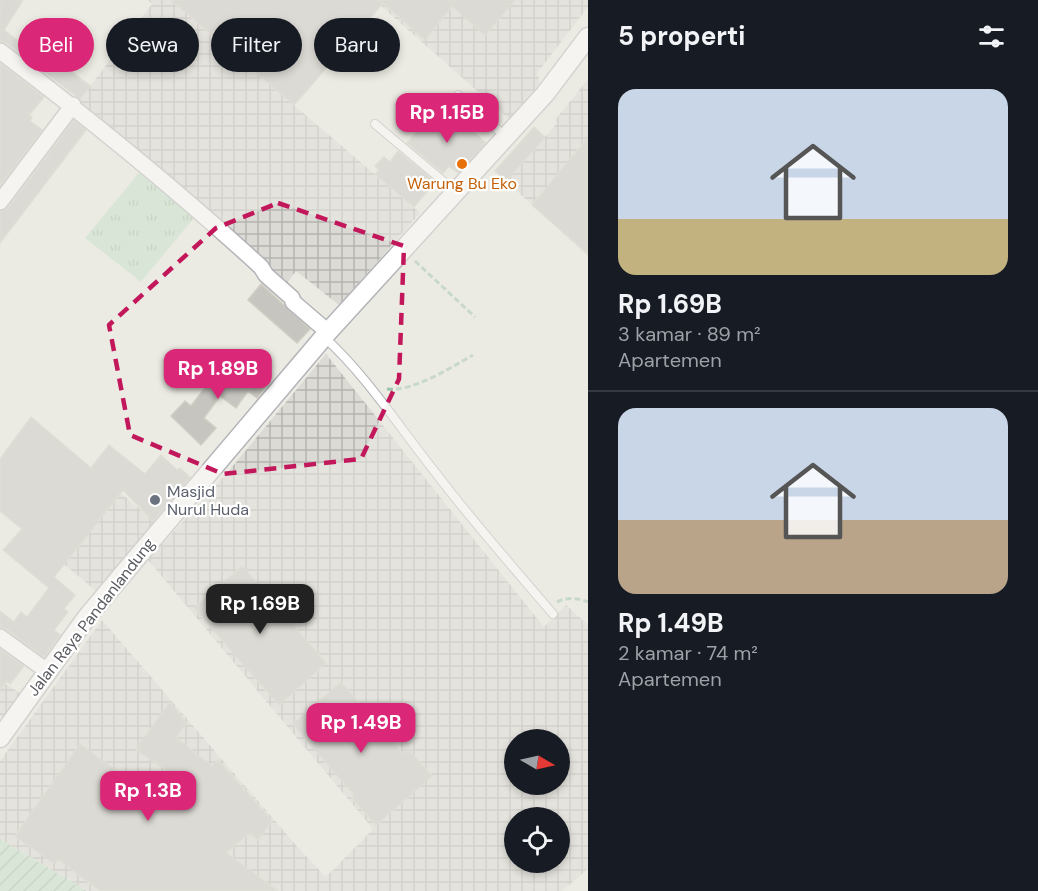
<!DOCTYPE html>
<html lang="id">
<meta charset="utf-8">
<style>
:root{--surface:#171b24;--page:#20242c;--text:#f1f3f6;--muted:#9ea1a6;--line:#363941;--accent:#db2777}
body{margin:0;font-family:"DM Sans",sans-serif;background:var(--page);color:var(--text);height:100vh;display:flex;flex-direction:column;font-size:22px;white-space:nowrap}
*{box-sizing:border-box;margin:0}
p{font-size:20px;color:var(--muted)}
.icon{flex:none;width:33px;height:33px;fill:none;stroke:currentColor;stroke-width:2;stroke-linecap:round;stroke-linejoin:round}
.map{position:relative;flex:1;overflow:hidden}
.panel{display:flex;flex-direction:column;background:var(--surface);width:450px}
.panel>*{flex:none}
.guide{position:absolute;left:18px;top:18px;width:480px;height:54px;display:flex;gap:12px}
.needle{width:39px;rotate:99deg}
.controls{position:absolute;left:504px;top:729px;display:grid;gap:12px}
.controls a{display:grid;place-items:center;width:66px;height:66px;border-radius:50%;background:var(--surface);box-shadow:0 3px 9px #0003;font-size:30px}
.price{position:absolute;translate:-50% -51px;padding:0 14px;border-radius:12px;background:var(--accent);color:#fff;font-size:20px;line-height:39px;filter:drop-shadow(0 2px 3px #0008)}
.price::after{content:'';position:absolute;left:50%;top:36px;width:18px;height:14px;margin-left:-9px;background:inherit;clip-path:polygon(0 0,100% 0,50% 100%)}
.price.selected{background:#222;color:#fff}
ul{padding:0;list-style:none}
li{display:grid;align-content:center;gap:12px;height:318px;padding:0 30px}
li+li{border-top:2px solid var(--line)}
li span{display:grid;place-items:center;height:186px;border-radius:18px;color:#555}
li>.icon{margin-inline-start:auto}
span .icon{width:108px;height:108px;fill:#fffc;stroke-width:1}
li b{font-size:26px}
h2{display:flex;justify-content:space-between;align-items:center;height:72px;padding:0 30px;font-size:26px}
.chip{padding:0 21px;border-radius:27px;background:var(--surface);box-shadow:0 3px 9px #0003;font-size:21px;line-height:54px}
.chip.selected{background:var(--accent);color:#fff}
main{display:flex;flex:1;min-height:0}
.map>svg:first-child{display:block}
.industrial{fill:url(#industrial-grid);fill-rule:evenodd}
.grass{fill:url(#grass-tufts)}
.garden{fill:url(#garden-furrows)}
.building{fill:#c7c5c0;stroke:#d0cec2;stroke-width:1.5}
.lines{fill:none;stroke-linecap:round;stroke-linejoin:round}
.service-casing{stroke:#b3b4b8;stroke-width:10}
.minor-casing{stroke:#b3b4b8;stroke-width:18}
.tertiary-casing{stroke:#b3b4b8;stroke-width:21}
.path{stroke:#9cc1ad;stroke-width:3;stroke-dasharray:6 3;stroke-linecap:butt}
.service{stroke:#fff;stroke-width:8}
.minor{stroke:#fff;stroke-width:15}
.tertiary{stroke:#fff;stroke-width:18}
.marked{fill:none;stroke:#c2185b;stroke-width:4.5;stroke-dasharray:12 8;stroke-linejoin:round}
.food-dot{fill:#e8710a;stroke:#fff;stroke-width:2}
.worship-dot{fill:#6b7280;stroke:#fff;stroke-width:2}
.labels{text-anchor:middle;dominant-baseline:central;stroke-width:4.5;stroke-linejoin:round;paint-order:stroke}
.food-label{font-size:16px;fill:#c56008;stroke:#fff}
.worship-label{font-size:16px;fill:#5b616d;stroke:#fff;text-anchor:start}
.street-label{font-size:16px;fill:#5b5d62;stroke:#fff}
</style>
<main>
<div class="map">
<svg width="588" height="891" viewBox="0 0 588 891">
<defs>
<pattern id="industrial-grid" width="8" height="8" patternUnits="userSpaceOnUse" patternTransform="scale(1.5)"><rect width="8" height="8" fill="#dbdad5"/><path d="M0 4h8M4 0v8" fill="none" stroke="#b5b4b0"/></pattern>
<pattern id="grass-tufts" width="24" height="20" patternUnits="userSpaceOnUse" patternTransform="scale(1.5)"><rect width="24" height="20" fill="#c2e1c7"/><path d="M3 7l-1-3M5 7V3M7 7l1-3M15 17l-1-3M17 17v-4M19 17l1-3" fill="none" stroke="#a1baa5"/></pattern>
<pattern id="garden-furrows" width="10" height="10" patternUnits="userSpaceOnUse" patternTransform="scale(1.5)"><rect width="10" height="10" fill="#c2e1c7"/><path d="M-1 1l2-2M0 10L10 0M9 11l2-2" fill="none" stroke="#a1baa5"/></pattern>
</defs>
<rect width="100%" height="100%" fill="#ecebe3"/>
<!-- industrial -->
<path class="industrial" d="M148 0H588V7L538 72 540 88 510 120 381 6 294 105 420 213 339 305 296 271 283 288 76 105 152 4Z
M588 79V256L495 171 534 127 545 137 557 123 555 120Z
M326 354 544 627 566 605 588 625V869L562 891H87L0 839V761L102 620 302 852 326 877 373 829 148 560 227 473ZM514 740H560V784H514ZM514 818H560V862H514Z
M31 417 155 522 96 591 0 511V459Z
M0 680 21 694 4 718 0 716Z"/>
<!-- grass -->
<path class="grass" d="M142 169 199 212 141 282 85 238Z"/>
<!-- garden -->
<path class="garden" d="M0 839 87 891H0Z"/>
<!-- building -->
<path class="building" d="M0 0H23L4 30 25 46 29 38 90 86 80 99 6 43 0 41Z
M171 0H515L485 35 452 6 425 40 383 3 294 105Z
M0 63 44 97 29 115 32 117 30 121 42 130 0 186Z
M454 114 486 143 458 173 449 166 443 173 407 143 427 120 438 131Z
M74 120 86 130 0 243V212L8 208Z
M534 127 545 137 506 181 495 171Z
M588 138V254L532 205Z
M398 151 435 182 414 207 375 174 379 170 375 166 384 157 390 162Z
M261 284 310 329 297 343 248 300Z
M243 363 269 382 257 398 248 391 236 408 220 396 204 418 216 428 201 445 171 416 185 401 191 406 220 368 232 377Z
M31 417 91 468 109 445 145 474 161 455 177 470 180 468 190 477 153 521 123 490 54 577 75 595 64 609 68 612 54 630 60 635 44 657 6 629 0 627V611L14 622 21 612 27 617 49 588 3 550 22 529 0 511V459Z
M242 566 326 663 279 705 194 608Z
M0 649 24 666 10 684 7 681 0 690Z
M341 682 403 754 408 749 432 776 376 825 352 798 355 796 293 724Z
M170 702 186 723 176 738 212 766 218 760 272 821 258 840 249 833 226 853 278 891H100L58 859 55 864 15 836 80 744 172 812 190 788 136 749Z"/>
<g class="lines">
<!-- service casing -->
<g class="service-casing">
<path id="service" d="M458 95 506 137
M375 124 456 192
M324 337C367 376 399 427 435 472 472 521 513 567 553 614"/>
</g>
<!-- minor casing -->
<g class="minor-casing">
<path id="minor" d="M0 51C90 119 177 190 261 267L266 275 292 298 293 302 328 332
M0 202 73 105
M0 637 47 671"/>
</g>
<!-- tertiary casing -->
<g class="tertiary-casing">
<path id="tertiary" d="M0 738 87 617 123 574 328 332 545 94 588 37"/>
</g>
<!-- path -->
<path class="path" d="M415 261 475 317
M387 389C413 392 450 368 473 355
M557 602C565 597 579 598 588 602"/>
<!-- service -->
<use href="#service" class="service"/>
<!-- minor -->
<use href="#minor" class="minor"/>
<!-- tertiary -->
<use href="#tertiary" class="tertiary"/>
</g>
<!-- marked area -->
<path d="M0 0H588V891H0ZM278 203 404 246 399 379 361 459 223 474 130 435 109 325 216 228Z" fill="#ecebe3" fill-opacity=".55" fill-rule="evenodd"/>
<path class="marked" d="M278 203 404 246 399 379 361 459 223 474 130 435 109 325 216 228Z"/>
<!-- markers -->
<circle class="food-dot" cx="462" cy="164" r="6"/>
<circle class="worship-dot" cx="155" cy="500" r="6"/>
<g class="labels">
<!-- food labels -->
<g class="food-label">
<text x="462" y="183">Warung Bu Eko</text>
</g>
<!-- worship labels -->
<g class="worship-label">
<text x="167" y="491">Masjid<tspan x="167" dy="18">Nurul Huda</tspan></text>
</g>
<!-- street labels -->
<g class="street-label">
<text transform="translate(91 617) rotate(-52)">Jalan Raya Pandanlandung</text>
</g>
</g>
</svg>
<div class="controls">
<a><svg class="needle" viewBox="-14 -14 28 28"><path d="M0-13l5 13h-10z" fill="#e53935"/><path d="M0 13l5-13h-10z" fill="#9ea1a6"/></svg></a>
<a><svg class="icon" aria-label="locate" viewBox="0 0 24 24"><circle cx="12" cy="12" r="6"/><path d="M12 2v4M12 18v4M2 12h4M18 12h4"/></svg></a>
</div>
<b class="price" style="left:447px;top:144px">Rp 1.15B</b>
<b class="price" style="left:218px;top:400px">Rp 1.89B</b>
<b class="price selected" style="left:260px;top:635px">Rp 1.69B</b>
<b class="price" style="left:361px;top:754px">Rp 1.49B</b>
<b class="price" style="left:148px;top:822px">Rp 1.3B</b>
<div class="guide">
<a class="chip selected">Beli</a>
<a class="chip">Sewa</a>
<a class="chip">Filter</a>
<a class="chip">Baru</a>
</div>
</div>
<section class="panel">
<h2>5 properti<svg class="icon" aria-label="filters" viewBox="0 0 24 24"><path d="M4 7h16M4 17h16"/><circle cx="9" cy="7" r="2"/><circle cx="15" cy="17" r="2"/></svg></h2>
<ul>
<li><span style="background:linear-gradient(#c9d6e8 70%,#c2b280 0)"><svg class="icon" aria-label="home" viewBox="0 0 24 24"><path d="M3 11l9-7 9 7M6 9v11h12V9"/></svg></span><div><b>Rp 1.69B</b><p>3 kamar · 89 m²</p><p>Apartemen</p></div></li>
<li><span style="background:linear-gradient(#c9d6e8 60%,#b9a48a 0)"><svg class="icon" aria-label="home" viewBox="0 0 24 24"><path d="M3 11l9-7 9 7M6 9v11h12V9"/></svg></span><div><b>Rp 1.49B</b><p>2 kamar · 74 m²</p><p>Apartemen</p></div></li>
</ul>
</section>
</main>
